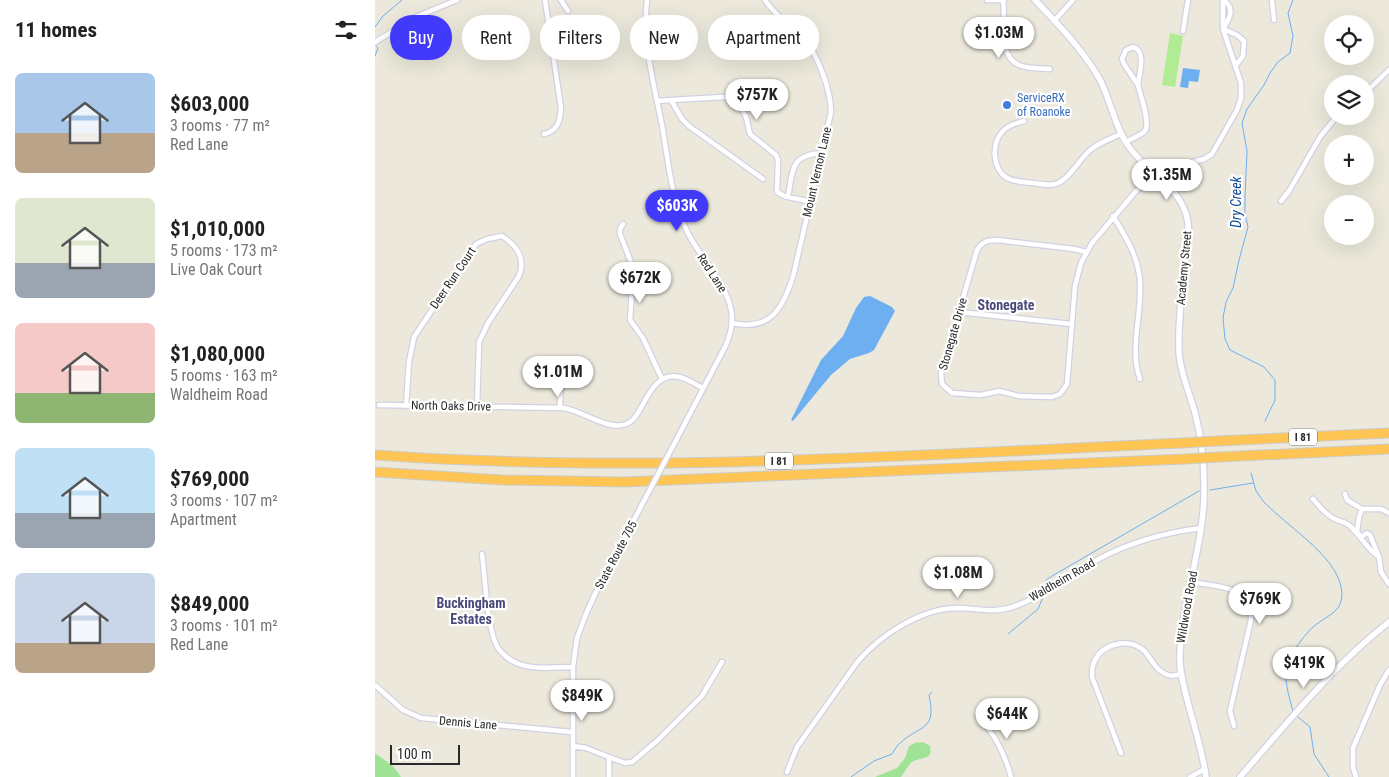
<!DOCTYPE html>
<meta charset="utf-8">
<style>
:root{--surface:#fff;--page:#f2f2f2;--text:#222;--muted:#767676;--accent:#423afb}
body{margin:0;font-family:"Roboto Condensed",sans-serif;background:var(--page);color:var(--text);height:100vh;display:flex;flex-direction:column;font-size:19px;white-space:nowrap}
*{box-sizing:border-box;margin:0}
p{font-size:16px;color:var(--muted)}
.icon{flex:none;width:28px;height:28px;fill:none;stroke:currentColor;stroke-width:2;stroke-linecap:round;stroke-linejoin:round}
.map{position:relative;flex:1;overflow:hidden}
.side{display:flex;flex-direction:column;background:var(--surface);width:375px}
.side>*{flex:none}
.hud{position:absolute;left:15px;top:15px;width:475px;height:45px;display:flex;gap:10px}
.controls{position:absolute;left:949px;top:15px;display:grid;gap:10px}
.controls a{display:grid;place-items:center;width:50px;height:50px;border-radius:50%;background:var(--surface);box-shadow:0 5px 20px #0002;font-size:25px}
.scale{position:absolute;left:15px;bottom:12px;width:70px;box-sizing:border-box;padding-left:5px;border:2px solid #2a2a2a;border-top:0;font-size:14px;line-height:18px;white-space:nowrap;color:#2a2a2a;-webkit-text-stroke:4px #fff;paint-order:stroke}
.price{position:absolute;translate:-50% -42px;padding:0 11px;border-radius:18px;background:#fff;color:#222;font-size:16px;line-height:32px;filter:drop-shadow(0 1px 2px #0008)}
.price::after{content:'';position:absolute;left:50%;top:30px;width:15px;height:11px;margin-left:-8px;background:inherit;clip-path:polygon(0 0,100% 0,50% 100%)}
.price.selected{background:var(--accent);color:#fff}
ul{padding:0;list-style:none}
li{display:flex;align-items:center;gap:15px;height:125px;padding:0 15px}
li span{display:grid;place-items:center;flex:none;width:140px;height:100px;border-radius:8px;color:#555}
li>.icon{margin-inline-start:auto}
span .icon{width:60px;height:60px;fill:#fffc;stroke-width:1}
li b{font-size:21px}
h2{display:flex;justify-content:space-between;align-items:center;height:60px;padding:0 15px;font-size:21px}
.chip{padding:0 18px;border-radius:22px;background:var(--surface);box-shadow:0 5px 20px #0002;font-size:18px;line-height:45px}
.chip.selected{background:var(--accent);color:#fff}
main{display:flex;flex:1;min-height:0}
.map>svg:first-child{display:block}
.green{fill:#a0e397}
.pitch{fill:#b1eb93}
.water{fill:#6daff0}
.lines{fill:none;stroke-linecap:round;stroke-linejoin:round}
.stream{stroke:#6daff0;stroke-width:1}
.minor-casing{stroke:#d2d1e3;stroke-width:7}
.tertiary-casing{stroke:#d2d1e3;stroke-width:8}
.motorway-casing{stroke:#ccc;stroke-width:11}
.minor{stroke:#fff;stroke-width:4.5}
.tertiary{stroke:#fff;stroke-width:5.5}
.motorway{stroke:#ffc554;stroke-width:9}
.minor-bridge-casing{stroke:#d2d1e3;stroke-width:7;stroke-linecap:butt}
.motorway-bridge-casing{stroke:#ccc;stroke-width:11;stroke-linecap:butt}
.minor-bridge{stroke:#fff;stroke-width:4.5}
.motorway-bridge{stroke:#ffc554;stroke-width:9}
.shop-dot{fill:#3f7fe0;stroke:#fff;stroke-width:2}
.labels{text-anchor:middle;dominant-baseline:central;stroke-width:4.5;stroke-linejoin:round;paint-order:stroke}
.shield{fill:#fff;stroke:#6a6a6a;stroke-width:1}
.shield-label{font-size:11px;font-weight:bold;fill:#2a2a2a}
.shop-label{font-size:12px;fill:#366cbe;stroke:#fff;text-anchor:start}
.street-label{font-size:12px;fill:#2a2a2a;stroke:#fff}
.water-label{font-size:14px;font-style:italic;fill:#0c499c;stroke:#fff}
.neighbourhood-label{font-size:14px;font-weight:bold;fill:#4c4a7b;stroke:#fff}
</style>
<main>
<section class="side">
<h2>11 homes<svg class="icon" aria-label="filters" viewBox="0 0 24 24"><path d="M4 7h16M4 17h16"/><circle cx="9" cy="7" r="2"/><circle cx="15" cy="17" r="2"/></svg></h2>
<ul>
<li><span style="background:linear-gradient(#a9c7e8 60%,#b9a48a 0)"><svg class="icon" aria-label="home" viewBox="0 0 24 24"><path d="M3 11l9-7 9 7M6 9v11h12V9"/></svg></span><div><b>$603,000</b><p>3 rooms · 77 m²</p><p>Red Lane</p></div></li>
<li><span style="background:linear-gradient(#dfe7d0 65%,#9aa5b1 0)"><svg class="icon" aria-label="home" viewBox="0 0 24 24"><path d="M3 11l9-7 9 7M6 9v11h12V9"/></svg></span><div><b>$1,010,000</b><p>5 rooms · 173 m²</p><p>Live Oak Court</p></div></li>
<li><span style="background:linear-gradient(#f6c9c9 70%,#8fb573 0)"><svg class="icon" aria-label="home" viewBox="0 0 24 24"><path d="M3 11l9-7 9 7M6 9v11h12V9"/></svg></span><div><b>$1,080,000</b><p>5 rooms · 163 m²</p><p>Waldheim Road</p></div></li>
<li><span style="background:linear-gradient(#bfe0f5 65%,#9aa5b1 0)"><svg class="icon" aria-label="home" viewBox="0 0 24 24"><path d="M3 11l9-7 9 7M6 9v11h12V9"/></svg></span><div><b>$769,000</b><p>3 rooms · 107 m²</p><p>Apartment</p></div></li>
<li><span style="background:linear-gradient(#c9d6e8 70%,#b9a48a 0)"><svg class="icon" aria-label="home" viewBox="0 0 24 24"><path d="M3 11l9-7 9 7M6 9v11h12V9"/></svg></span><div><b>$849,000</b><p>3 rooms · 101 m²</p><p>Red Lane</p></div></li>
</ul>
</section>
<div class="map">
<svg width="1014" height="777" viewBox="0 0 1014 777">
<rect width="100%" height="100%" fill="#ece9dc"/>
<!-- green -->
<path class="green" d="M548 742 555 746C559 762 543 756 536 763 532 767 529 773 526 777H500L522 768 530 758 534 746 540 743Z
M0 753 18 766 26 777H0Z"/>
<!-- pitch -->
<path class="pitch" d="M795 33 808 36 800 87 787 85Z"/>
<!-- water -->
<path class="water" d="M808 68 825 70 823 82 814 81 813 88 805 87Z
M495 296 517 307 520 311 499 350 494 353 475 359 456 375 418 421 416 420 446 360 468 336 481 308 489 297Z"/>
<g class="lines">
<!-- stream -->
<path class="stream" d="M0 27 8 16 27 0
M0 56 3 48 1 46
M890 421 900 400V380L889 367 855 350 850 339 848 318 851 302 858 288 864 260 873 227 870 213V197L872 151 867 123 872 109 889 85 895 73 903 62 915 53 918 36 913 13 918 0
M876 473 881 491 888 501C907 521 943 545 957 567 966 580 973 600 959 612 952 618 943 622 937 628 927 638 916 653 912 666 908 680 915 698 918 712
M835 490 878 483
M669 588 671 580 677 576 824 491
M633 634 663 609 668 597
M923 717 935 727 939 754 954 777
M476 777 499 761 517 754C520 750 521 746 524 744 545 724 562 732 554 695L557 692"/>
<!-- minor casing -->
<g class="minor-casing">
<path id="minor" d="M186 0 193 11
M272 0C267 41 279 85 287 125 293 159 296 197 311 229 323 256 347 277 355 305 359 318 356 333 351 345L297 448
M612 0H629
M849 0C860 9 855 18 848 29L862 35 869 41 868 56 861 65
M897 0 899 20
M628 1C631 20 622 56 644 65 653 69 666 68 675 69
M680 20 698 0
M808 31 813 0
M0 42 43 16 82 0
M758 47C772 51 764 74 763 85L749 64 747 59 751 50Z
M990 93 1014 70
M296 100 349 97 356 98 363 102 371 117 375 134 401 155 403 160 402 192 409 196 436 202
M282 101 296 100 307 119 314 126 388 179
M649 121C642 123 633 125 628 131 616 143 617 169 632 178 640 182 649 182 658 183 665 184 673 186 681 184 694 179 703 162 713 152 722 143 735 139 746 134
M169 134C183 131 185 121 186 108L170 0
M751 142C756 139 764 136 769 132 777 125 765 95 763 85
M413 197C418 170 415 155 447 153
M906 201 914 191 945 137 962 116
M738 216C751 237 764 258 765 283 767 314 754 350 765 379
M248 224 245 229V234L257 265 258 275 255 320 268 338 287 379
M711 252 699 249 622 240C612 240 607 242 602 250L566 374 567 384 577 393 606 395 624 391 644 396 677 397 685 394 692 384 700 286 706 263 717 243 761 191 775 179 795 168 829 159 837 154 862 110 866 98V83L848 29V0
M584 312 696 324
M357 323C395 331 407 310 418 277L456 112C456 91 443 55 429 39 417 26 400 16 390 0
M4 405 189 408C208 411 233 431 251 424 257 422 261 417 264 411 273 396 282 372 304 377 312 378 321 385 328 388
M31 406 34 362 39 337 101 244 112 239 127 236C142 246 151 258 144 276L113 323 104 342 102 407
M185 408 186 368
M970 494 972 500 987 509H1006L1014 513
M938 499C944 506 950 514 958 518 964 522 970 521 975 526 986 536 992 549 1004 557L1006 572 1014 584
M987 509 984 517 982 532 986 537 992 533 995 535 1004 557
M107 554C110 576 112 631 123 648 128 655 136 661 144 664 160 670 181 667 198 667
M817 582C842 587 878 585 876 620L855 711 859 726
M0 685 28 710 46 718 197 732
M603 716C619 733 630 754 636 777
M198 746 211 748 234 757V777
M746 753 717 677C717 673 717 669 718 665 724 645 750 637 767 649 775 655 778 667 787 672 794 677 799 676 806 674
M234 757 250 763 257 762 283 740 327 696 347 662
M412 772 422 747 483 661C506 635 545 609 581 608 599 608 617 613 634 608 662 600 684 582 708 568 743 546 786 533 826 528
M198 777V667L202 638 211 614 220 594 272 495
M815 777 830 769
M981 777 978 767V748L1005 685 1014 670"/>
</g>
<!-- tertiary casing -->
<g class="tertiary-casing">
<path id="tertiary" d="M660 0C683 24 707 49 724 78 736 100 739 126 754 147 771 171 802 185 811 214 817 232 811 253 809 272 806 298 803 326 804 352 805 373 815 393 820 413 826 436 829 460 829 483 831 541 807 597 805 654 804 667 807 679 810 691 817 720 827 748 831 777
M865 777C912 723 958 666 1014 622"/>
</g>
<!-- motorway casing -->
<g class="motorway-casing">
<path id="motorway" d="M842 441 1014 433
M0 455C269 474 538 455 807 443
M845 457 1014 449
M0 472 127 480 249 482 810 459"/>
</g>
<!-- minor -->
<use href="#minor" class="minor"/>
<!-- tertiary -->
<use href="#tertiary" class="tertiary"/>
<!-- motorway -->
<use href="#motorway" class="motorway"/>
<!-- minor-bridge casing -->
<g class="minor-bridge-casing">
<path id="minor-bridge" d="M272 495 297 448"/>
</g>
<!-- motorway-bridge casing -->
<g class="motorway-bridge-casing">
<path id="motorway-bridge" d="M807 443 842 441
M810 459 845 457"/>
</g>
<!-- minor-bridge -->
<use href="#minor-bridge" class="minor-bridge"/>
<!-- motorway-bridge -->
<use href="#motorway-bridge" class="motorway-bridge"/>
</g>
<!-- markers -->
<circle class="shop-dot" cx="632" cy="105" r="5"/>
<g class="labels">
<!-- shield labels -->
<g class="shield">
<rect x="914" y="428.5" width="28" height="17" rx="4"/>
<rect x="390" y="452.5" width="28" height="17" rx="4"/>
</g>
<g class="shield-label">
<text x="928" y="437">I 81</text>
<text x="404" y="461">I 81</text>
</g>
<!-- shop labels -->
<g class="shop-label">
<text x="642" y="98">ServiceRX<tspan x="642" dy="14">of Roanoke</tspan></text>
</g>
<!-- street labels -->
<g class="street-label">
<text transform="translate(442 172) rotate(-77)">Mount Vernon Lane</text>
<text transform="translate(809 268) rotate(-85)">Academy Street</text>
<text transform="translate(337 273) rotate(57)">Red Lane</text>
<text transform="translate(78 278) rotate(-56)">Deer Run Court</text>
<text transform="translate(578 334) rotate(-74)">Stonegate Drive</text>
<text transform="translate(76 406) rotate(1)">North Oaks Drive</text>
<text transform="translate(241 555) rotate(-62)">State Route 705</text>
<text transform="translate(687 580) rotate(-30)">Waldheim Road</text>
<text transform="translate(812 607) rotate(-80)">Wildwood Road</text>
<text transform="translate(93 723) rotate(5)">Dennis Lane</text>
</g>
<!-- water labels -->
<g class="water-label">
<text transform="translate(861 202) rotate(-90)">Dry Creek</text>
</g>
<!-- neighbourhood labels -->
<g class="neighbourhood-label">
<text x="631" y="305">Stonegate</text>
<text x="96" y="603">Buckingham<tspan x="96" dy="16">Estates</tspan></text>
</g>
</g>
</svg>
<div class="controls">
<a><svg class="icon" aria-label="locate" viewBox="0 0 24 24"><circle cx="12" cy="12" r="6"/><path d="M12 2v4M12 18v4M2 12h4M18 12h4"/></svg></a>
<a><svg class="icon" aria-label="layers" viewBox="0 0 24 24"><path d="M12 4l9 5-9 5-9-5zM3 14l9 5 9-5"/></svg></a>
<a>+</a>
<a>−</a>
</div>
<div class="scale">100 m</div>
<b class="price" style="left:624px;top:59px">$1.03M</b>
<b class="price" style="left:382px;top:121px">$757K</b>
<b class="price" style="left:792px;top:201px">$1.35M</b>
<b class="price selected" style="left:302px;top:232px">$603K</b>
<b class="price" style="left:265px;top:304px">$672K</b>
<b class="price" style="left:183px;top:398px">$1.01M</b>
<b class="price" style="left:583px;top:599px">$1.08M</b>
<b class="price" style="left:885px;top:625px">$769K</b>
<b class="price" style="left:929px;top:689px">$419K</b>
<b class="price" style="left:207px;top:722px">$849K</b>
<b class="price" style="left:632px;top:740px">$644K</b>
<div class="hud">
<a class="chip selected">Buy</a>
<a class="chip">Rent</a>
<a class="chip">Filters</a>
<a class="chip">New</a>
<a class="chip">Apartment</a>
</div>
</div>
</main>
